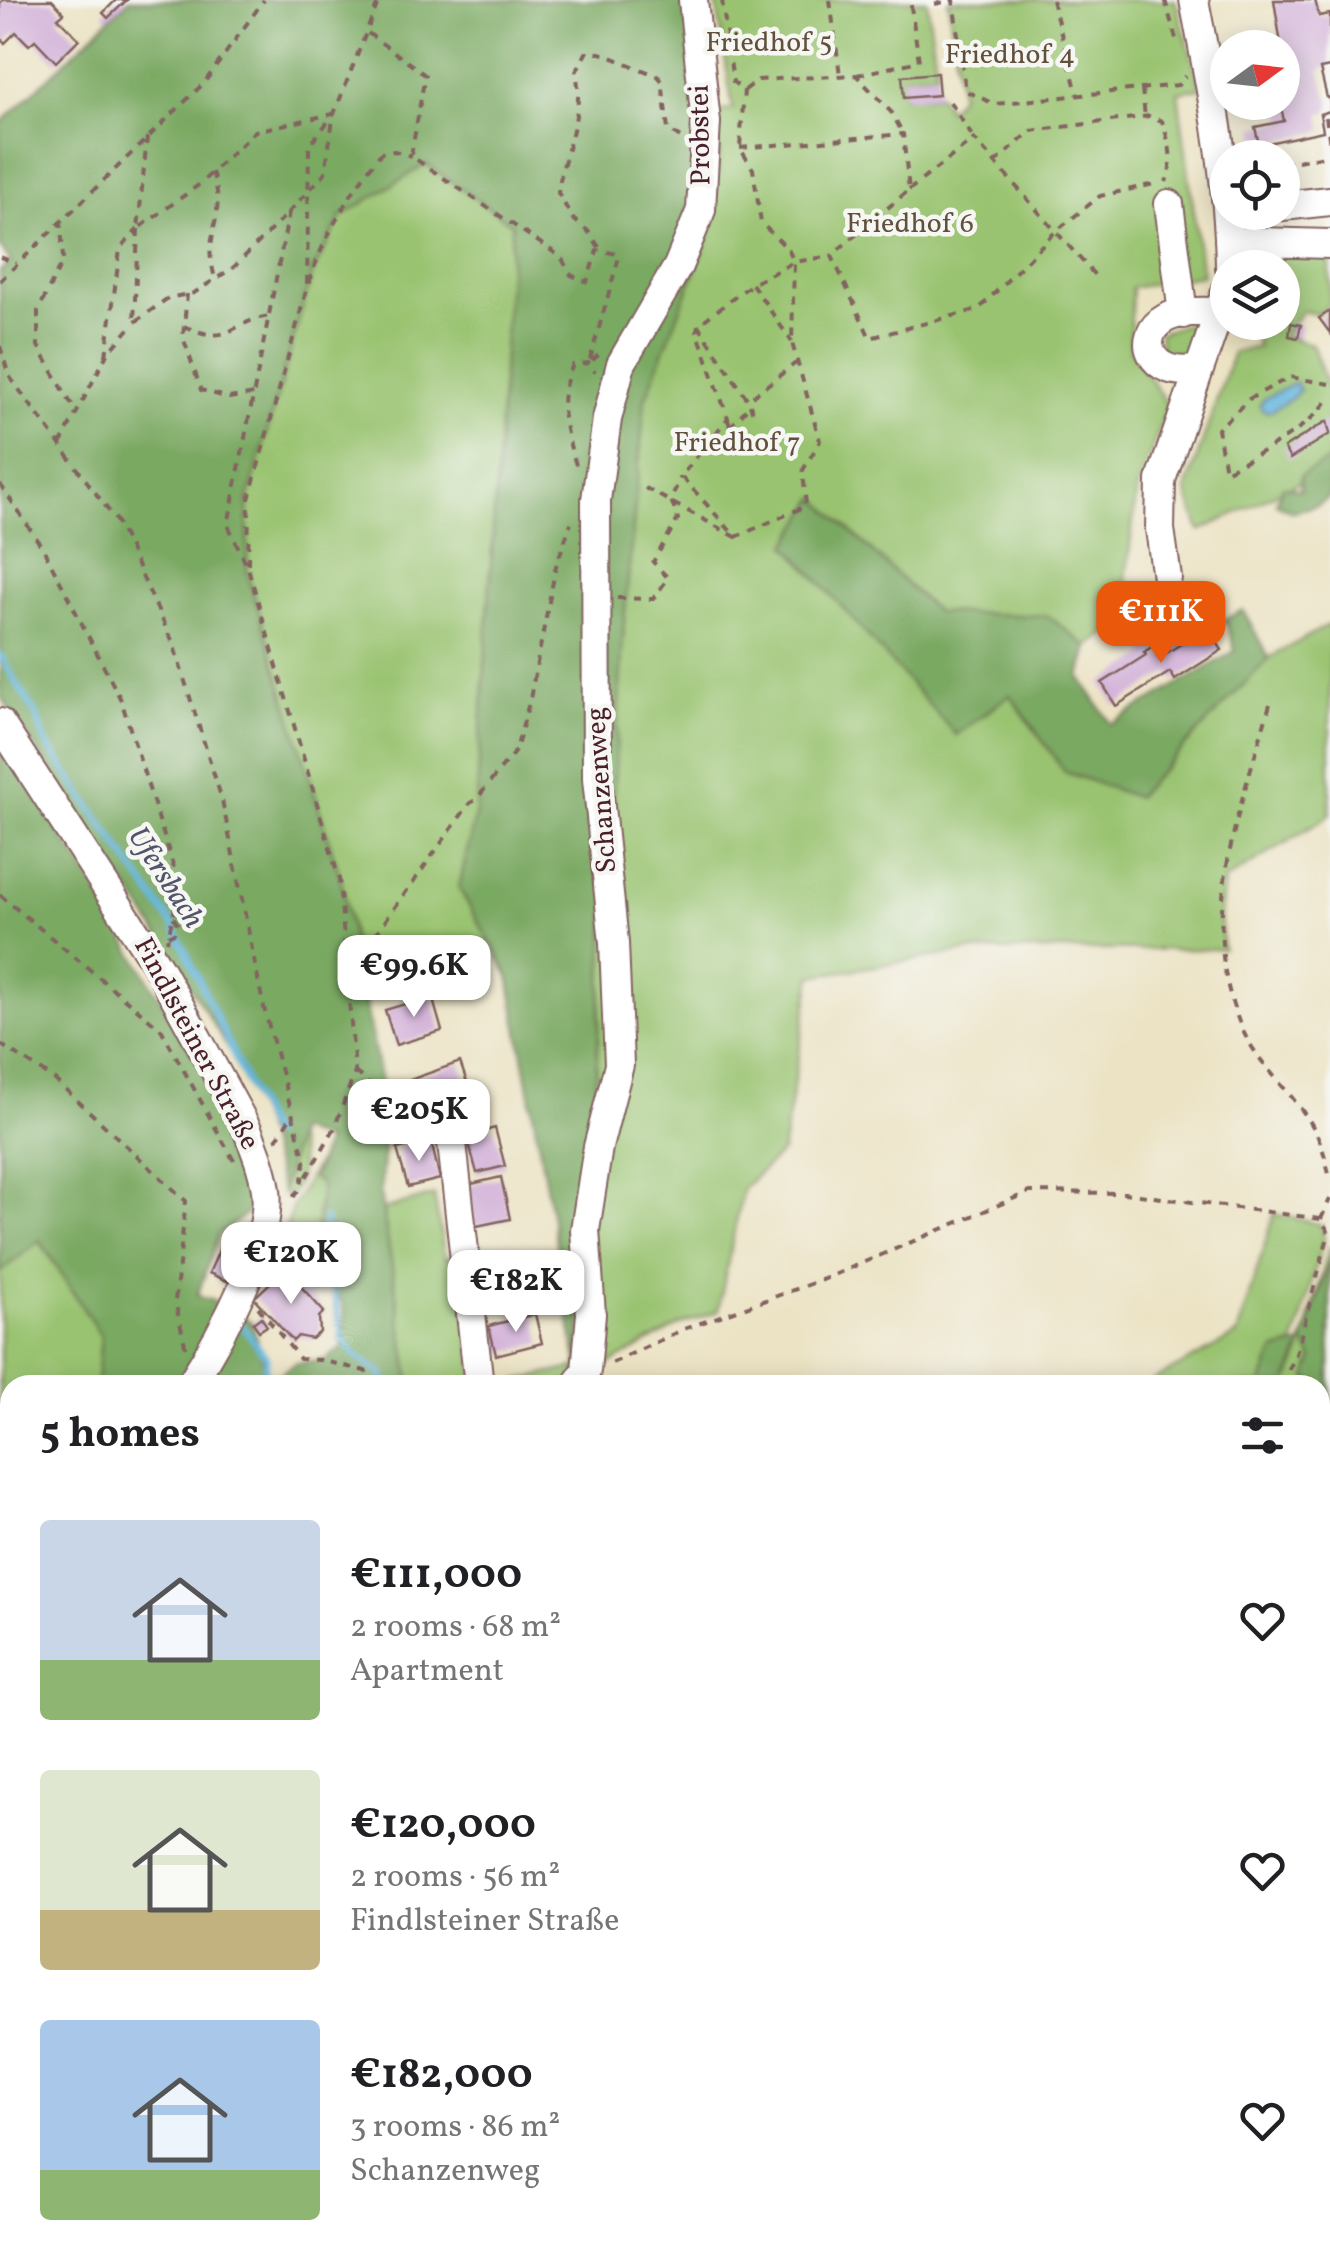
<!DOCTYPE html>
<meta charset="utf-8">
<style>
:root{--surface:#fff;--page:#f6f6f6;--text:#202124;--muted:#757577;--accent:#ea580c}
body{margin:0;font-family:Vollkorn,serif;background:var(--page);color:var(--text);height:100vh;display:flex;flex-direction:column;font-size:38px;white-space:nowrap}
*{box-sizing:border-box;margin:0}
p{font-size:32px;color:var(--muted)}
.icon{flex:none;width:55px;height:55px;fill:none;stroke:currentColor;stroke-width:2;stroke-linecap:round;stroke-linejoin:round}
.map{position:relative;flex:1;overflow:hidden}
.drawer{position:absolute;left:0px;top:1375px;width:1330px;height:892px;display:flex;flex-direction:column;background:var(--surface);border-radius:30px 30px 0 0;box-shadow:0 5px 25px #0003}
.drawer>*{flex:none}
.needle{width:65px;rotate:75deg}
.tools{position:absolute;left:1210px;top:30px;display:grid;gap:20px}
.tools a{display:grid;place-items:center;width:90px;height:90px;border-radius:50%;background:var(--surface);box-shadow:0 5px 25px #0003;font-size:50px}
.price{position:absolute;translate:-50% -85px;padding:0 22px;border-radius:20px;background:#fff;color:#222;font-size:32px;line-height:65px;filter:drop-shadow(0 2px 5px #0008)}
.price::after{content:'';position:absolute;left:50%;top:60px;width:30px;height:22px;margin-left:-15px;background:inherit;clip-path:polygon(0 0,100% 0,50% 100%)}
.price.selected{background:var(--accent);color:#fff}
ul{padding:0;list-style:none}
li{display:flex;align-items:center;gap:30px;height:250px;padding:0 40px}
li span{display:grid;place-items:center;flex:none;width:280px;height:200px;border-radius:10px;color:#555}
li>.icon{margin-inline-start:auto}
span .icon{width:120px;height:120px;fill:#fffc;stroke-width:1}
li b{font-size:42px}
h2{display:flex;justify-content:space-between;align-items:center;height:120px;padding:0 40px;font-size:42px}
.map>svg:first-child{display:block}
.green{fill:#99c36f;stroke:#72714d;stroke-width:2.5}
.forest{fill:#7aa962;stroke:#626446;stroke-width:2.5}
.water{fill:#62b6de;stroke:#566a84;stroke-width:2.5}
.lines{fill:none;stroke-linecap:round;stroke-linejoin:round}
.stream{stroke:#62b6de;stroke-width:6}
.building{fill:#d1aed8}
.minor-casing{stroke:#836461;stroke-width:32}
.path{stroke:#836461;stroke-width:4;stroke-dasharray:8 8;stroke-linecap:butt}
.minor{stroke:#fff;stroke-width:28}
.labels{text-anchor:middle;dominant-baseline:central;stroke-width:9;stroke-linejoin:round;paint-order:stroke}
.park-label{font-size:28px;fill:#62503f;stroke:#f6f6f2}
.street-label{font-size:28px;fill:#4a1f2b;stroke:#f6f6f2}
.water-label{font-size:30px;font-style:italic;fill:#52546a;stroke:#f6f6f2}
</style>
<div class="map">
<svg width="1330" height="2266" viewBox="0 0 1330 2266">
<rect width="100%" height="100%" fill="#f6f6f2"/>
<filter id="ink" filterUnits="userSpaceOnUse"><feTurbulence type="fractalNoise" baseFrequency=".01" numOctaves="2"/><feDisplacementMap in="SourceGraphic" scale="20" xChannelSelector="R" yChannelSelector="G"/><feConvolveMatrix kernelMatrix="1 2 1 2 8 2 1 2 1" color-interpolation-filters="sRGB"/></filter>
<filter id="wash" filterUnits="userSpaceOnUse"><feTurbulence type="fractalNoise" baseFrequency=".0048" numOctaves="4" result="noise"/><feDisplacementMap in="SourceGraphic" scale="40" xChannelSelector="R" yChannelSelector="G"/><feGaussianBlur stdDeviation="2.25" result="paint"/><feColorMatrix in="noise" values="0 0 0 0 0 0 0 0 0 0 0 0 0 0 0 0 0 1.4 0 .05"/><feComposite in="paint" operator="in"/></filter>
<g filter="url(#wash)">
<rect width="100%" height="100%" fill="#ece3c4"/>
<!-- green -->
<path class="green" d="M716 0H927L937 73 903 76 904 98 939 95 948 110 960 95 948 0H1175L1201 88 1178 92 1202 275 1132 288 1130 349 1168 406 1137 488 1126 579 1140 609 1088 647 1048 617 936 612 816 499 955 734 1010 695 1065 772 1136 797 1269 658 1330 624V815L1224 881 1220 915 1223 949 970 951 812 976 782 1152 743 1188 718 1311 680 1325 608 1365 578 1368 572 1385H499L578 1367 624 621 645 398 708 238 713 113 733 109Z
M426 164 512 224 476 812 459 888 490 942 362 987 341 880 247 572 248 499 312 274 342 216Z
M1253 251 1330 256V304L1316 314 1302 311 1284 336 1312 344 1330 395V467L1200 531 1186 490 1233 352 1258 347 1250 323 1282 322V268L1252 267Z
M1186 324 1197 328 1200 338 1191 359 1179 357 1175 352 1161 353 1159 333Z
M295 1137C302 1160 304 1179 288 1198L282 1192Z
M320 1158 313 1178 321 1184 324 1281 311 1293 287 1269 276 1275 275 1252 291 1263 300 1245 298 1240 283 1237 293 1206Z
M434 1195 445 1258 457 1256 477 1385H411L383 1210Z
M1274 1214 1320 1224 1324 1237 1294 1345 1274 1351 1261 1385H1145L1237 1335Z
M39 1240 101 1336 97 1385H10V1574L0 1591V1272Z
M1330 1246V1260L1304 1340 1313 1359 1307 1379 1315 1385H1286L1298 1359Z
M1320 1389 1330 1397 1329 1741 1320 1733Z
M1320 1919 1330 1923V2125L1320 2132Z
M691 2258H1197V2266H699Z"/>
<!-- forest -->
<path class="forest" d="M129 0H695L719 153 708 238 645 399 624 621 578 1367 509 976 459 888 476 812 512 224 426 164 342 216 312 273 248 499 247 572 341 880 387 1113 380 1194 411 1385H200L239 1312 252 1324 267 1374H280L296 1363 325 1360 342 1348C347 1310 348 1294 311 1275L321 1185 313 1178 326 1141 297 1130 282 1192 263 1124 230 1051 148 918 0 695V271L11 261 0 247V124Z
M1330 460V497L1318 505 1292 512 1276 503 1283 486 1300 490 1301 475Z
M816 498 936 612 1048 616 1088 647 1080 677 1111 724 1235 651 1225 619 1243 610 1269 658 1136 797 1065 772 1010 695 956 735 787 545Z
M0 745 85 871 242 1138 256 1207 219 1234 197 1296 226 1305 176 1385H97L101 1336 40 1240 0 1272Z
M1330 1260V1397L1320 1389V1385L1307 1379 1313 1359 1303 1341Z
M1294 1345H1302L1286 1385H1261L1274 1351Z
M10 1574V1711L0 1725V1591Z
M10 1749V1833L5 1844 6 1866 10 1870V1930H0V1762Z
M506 2258H687L697 2266H504Z"/>
<!-- water -->
<path class="water" d="M1295 383 1300 390 1291 399 1269 412 1262 410 1260 405 1264 399Z"/>
<g class="lines">
<!-- stream -->
<path class="stream" d="M0 655 36 715 45 741 175 928 271 1136
M325 1219 324 1237 342 1338 356 1356 382 1374 386 1385
M240 1323 267 1358 263 1385
M0 1857 10 1847"/>
</g>
<g id="blocks">
<!-- building -->
<path class="building" d="M3 0H52L64 13 58 18 79 39 56 62 35 40 29 45 16 32 5 43 0 38V3Z
M116 0H127L108 18 103 13Z
M1274 0H1315L1319 16 1330 14V67L1320 69 1327 98 1330 97V111L1320 114 1323 131 1259 145 1255 127 1284 121 1280 102 1282 71 1285 70Z
M937 73 939 95 904 98 902 76Z
M1330 311V333L1319 318Z
M1291 323 1301 325 1298 338 1289 336Z
M1327 421 1330 434 1290 459 1284 448Z
M1207 628 1222 650 1175 680 1170 672 1116 706 1102 683 1146 655 1144 652 1153 646 1160 657Z
M432 996 442 1031 396 1045 385 1010Z
M460 1062 472 1097 400 1123 387 1088Z
M495 1128 505 1166 477 1173 467 1136Z
M431 1141 440 1179 408 1187 397 1149Z
M501 1177 510 1219 472 1227 463 1186Z
M228 1230 251 1240 242 1261 236 1259 227 1281 209 1273Z
M285 1269 324 1312 319 1317 320 1332 312 1339 298 1336 293 1341 254 1298Z
M535 1314 542 1343 496 1355 489 1326Z
M261 1317 267 1326 259 1331 253 1323Z
M1320 1886 1330 1892 1320 1911Z"/>
</g>
</g>
<g filter="url(#ink)">
<use href="#blocks" fill-opacity="0" stroke="#836461" stroke-width="2.5"/>
<g class="lines">
<!-- minor casing -->
<g class="minor-casing">
<path id="minor" d="M1194 0C1211 87 1229 179 1230 268
M1169 204 1183 314
M1282 206 1330 201
M1229 241 1330 244
M1197 369C1151 380 1133 336 1166 318 1181 310 1204 312 1221 312
M1167 578 1160 529 1161 480 1228 286
M0 723 160 970 247 1129C255 1149 263 1169 266 1190 273 1244 219 1339 190 1385
M451 1134 479 1385
M576 1385 586 1371 591 1314 585 1230 598 1147 619 1065 614 943 597 778 596 500 607 419 621 364 678 266 701 210 706 122 693 0
M0 1738 10 1725
M1320 1867 1330 1864
M688 2258 698 2266
M503 2266 506 2258"/>
</g>
<!-- path -->
<path class="path" d="M722 0 733 82 744 90 740 148 753 169 761 223 788 249 794 262 792 343 820 441 803 470 806 506 736 537
M830 0 840 75
M1052 0 1078 96
M1165 0 1176 39
M935 4 953 0 966 91 994 104 1178 85 1185 76
M368 33 425 75 411 156 561 257 571 275 587 282 597 250 617 254 619 257 589 363 601 353
M857 75 919 61 910 0
M1142 89 1145 117
M745 90 758 80 856 75 892 113 903 134
M950 102 974 139
M1326 117 1330 145
M147 137 138 229 200 184 255 131 333 114
M740 148 903 134 909 190 832 255
M995 163 1031 131 1149 116 1162 121C1169 142 1175 160 1166 182
M1282 164 1330 155
M212 172C223 204 215 216 211 246 209 256 213 269 215 279
M909 190 974 139 1099 280
M289 212 228 525 248 568 339 879 355 1072 334 1129 304 1181
M61 220 63 260 38 311V346L76 412
M138 229 134 323 168 298 194 293 234 267 289 212 325 173 333 119
M599 247 588 231 573 219 558 193C563 152 585 114 576 72L586 53H601L658 76 662 81 668 130 682 139
M0 257 16 263
M0 281 204 83 264 0
M309 283C323 237 351 191 381 153L394 151 411 156
M752 284 792 342
M187 294 183 337 201 390 229 398 255 394
M184 326C233 348 228 321 271 316
M0 346 9 376 117 522 173 643 222 800 263 1004 305 1161 301 1186 290 1202
M106 356 120 249 138 229
M797 362 748 400 698 325 752 284 794 262 832 256 870 338 979 309 1055 232 1100 196 1159 183
M1330 384 1290 377 1249 399 1218 429 1225 471C1260 453 1307 431 1330 397
M750 404 754 418
M728 418 730 427 754 449
M730 427 750 405
M60 445 106 356 134 323
M576 465C565 429 555 401 573 365L589 363 595 372
M0 484 44 550 121 700 180 887 167 941
M645 488 736 537 681 476 728 418 697 331 698 325
M248 564 249 499 307 288 309 146 334 114 379 0
M617 598 653 599 668 578 653 562 678 519 671 500 681 476
M1270 704C1240 810 1194 923 1243 1031 1259 1064 1286 1087 1306 1116 1320 1135 1326 1158 1330 1180
M0 895 161 1029 234 1161
M168 936 174 933 177 923 173 917
M347 974 470 803 476 800 516 750 530 699 556 566 571 523
M0 1044 54 1079 186 1201 175 1301 186 1349
M355 1072C363 1079 373 1087 379 1095 394 1115 393 1152 430 1136
M276 1140 292 1115
M1321 1219 1330 1199
M258 1307 300 1359 320 1360 365 1371 376 1385
M612 1363 684 1329 827 1278 1029 1192 1124 1193 1321 1219 1329 1233 1296 1354 1282 1385
M0 1653 10 1641"/>
<!-- minor -->
<use href="#minor" class="minor"/>
</g>
</g>
<g class="labels">
<!-- park labels -->
<g class="park-label">
<text x="769" y="43">Friedhof 5</text>
<text x="1010" y="55">Friedhof 4</text>
<text x="910" y="224">Friedhof 6</text>
<text x="737" y="443">Friedhof 7</text>
</g>
<!-- street labels -->
<g class="street-label">
<text transform="translate(701 135) rotate(-91)">Probstei</text>
<text transform="translate(602 790) rotate(-94)">Schanzenweg</text>
<text transform="translate(196 1044) rotate(62)">Findlsteiner Straße</text>
</g>
<!-- water labels -->
<g class="water-label">
<text transform="translate(165 878) rotate(57)">Ufersbach</text>
</g>
</g>
</svg>
<div class="tools">
<a><svg class="needle" viewBox="-14 -14 28 28"><path d="M0-13l5 13h-10z" fill="#e53935"/><path d="M0 13l5-13h-10z" fill="#757577"/></svg></a>
<a><svg class="icon" aria-label="locate" viewBox="0 0 24 24"><circle cx="12" cy="12" r="6"/><path d="M12 2v4M12 18v4M2 12h4M18 12h4"/></svg></a>
<a><svg class="icon" aria-label="layers" viewBox="0 0 24 24"><path d="M12 4l9 5-9 5-9-5zM3 14l9 5 9-5"/></svg></a>
</div>
<b class="price selected" style="left:1161px;top:666px">€111K</b>
<b class="price" style="left:414px;top:1020px">€99.6K</b>
<b class="price" style="left:419px;top:1164px">€205K</b>
<b class="price" style="left:291px;top:1307px">€120K</b>
<b class="price" style="left:516px;top:1335px">€182K</b>
<section class="drawer">
<h2>5 homes<svg class="icon" aria-label="filters" viewBox="0 0 24 24"><path d="M4 7h16M4 17h16"/><circle cx="9" cy="7" r="2"/><circle cx="15" cy="17" r="2"/></svg></h2>
<ul>
<li><span style="background:linear-gradient(#c9d6e8 70%,#8fb573 0)"><svg class="icon" aria-label="home" viewBox="0 0 24 24"><path d="M3 11l9-7 9 7M6 9v11h12V9"/></svg></span><div><b>€111,000</b><p>2 rooms · 68 m²</p><p>Apartment</p></div><svg class="icon" aria-label="heart" viewBox="0 0 24 24"><path d="M12 20l-8-8c-3-5 5-10 8-4 3-6 11-1 8 4z"/></svg></li>
<li><span style="background:linear-gradient(#dfe7d0 70%,#c2b280 0)"><svg class="icon" aria-label="home" viewBox="0 0 24 24"><path d="M3 11l9-7 9 7M6 9v11h12V9"/></svg></span><div><b>€120,000</b><p>2 rooms · 56 m²</p><p>Findlsteiner Straße</p></div><svg class="icon" aria-label="heart" viewBox="0 0 24 24"><path d="M12 20l-8-8c-3-5 5-10 8-4 3-6 11-1 8 4z"/></svg></li>
<li><span style="background:linear-gradient(#a9c7e8 75%,#8fb573 0)"><svg class="icon" aria-label="home" viewBox="0 0 24 24"><path d="M3 11l9-7 9 7M6 9v11h12V9"/></svg></span><div><b>€182,000</b><p>3 rooms · 86 m²</p><p>Schanzenweg</p></div><svg class="icon" aria-label="heart" viewBox="0 0 24 24"><path d="M12 20l-8-8c-3-5 5-10 8-4 3-6 11-1 8 4z"/></svg></li>
</ul>
</section>
</div>
